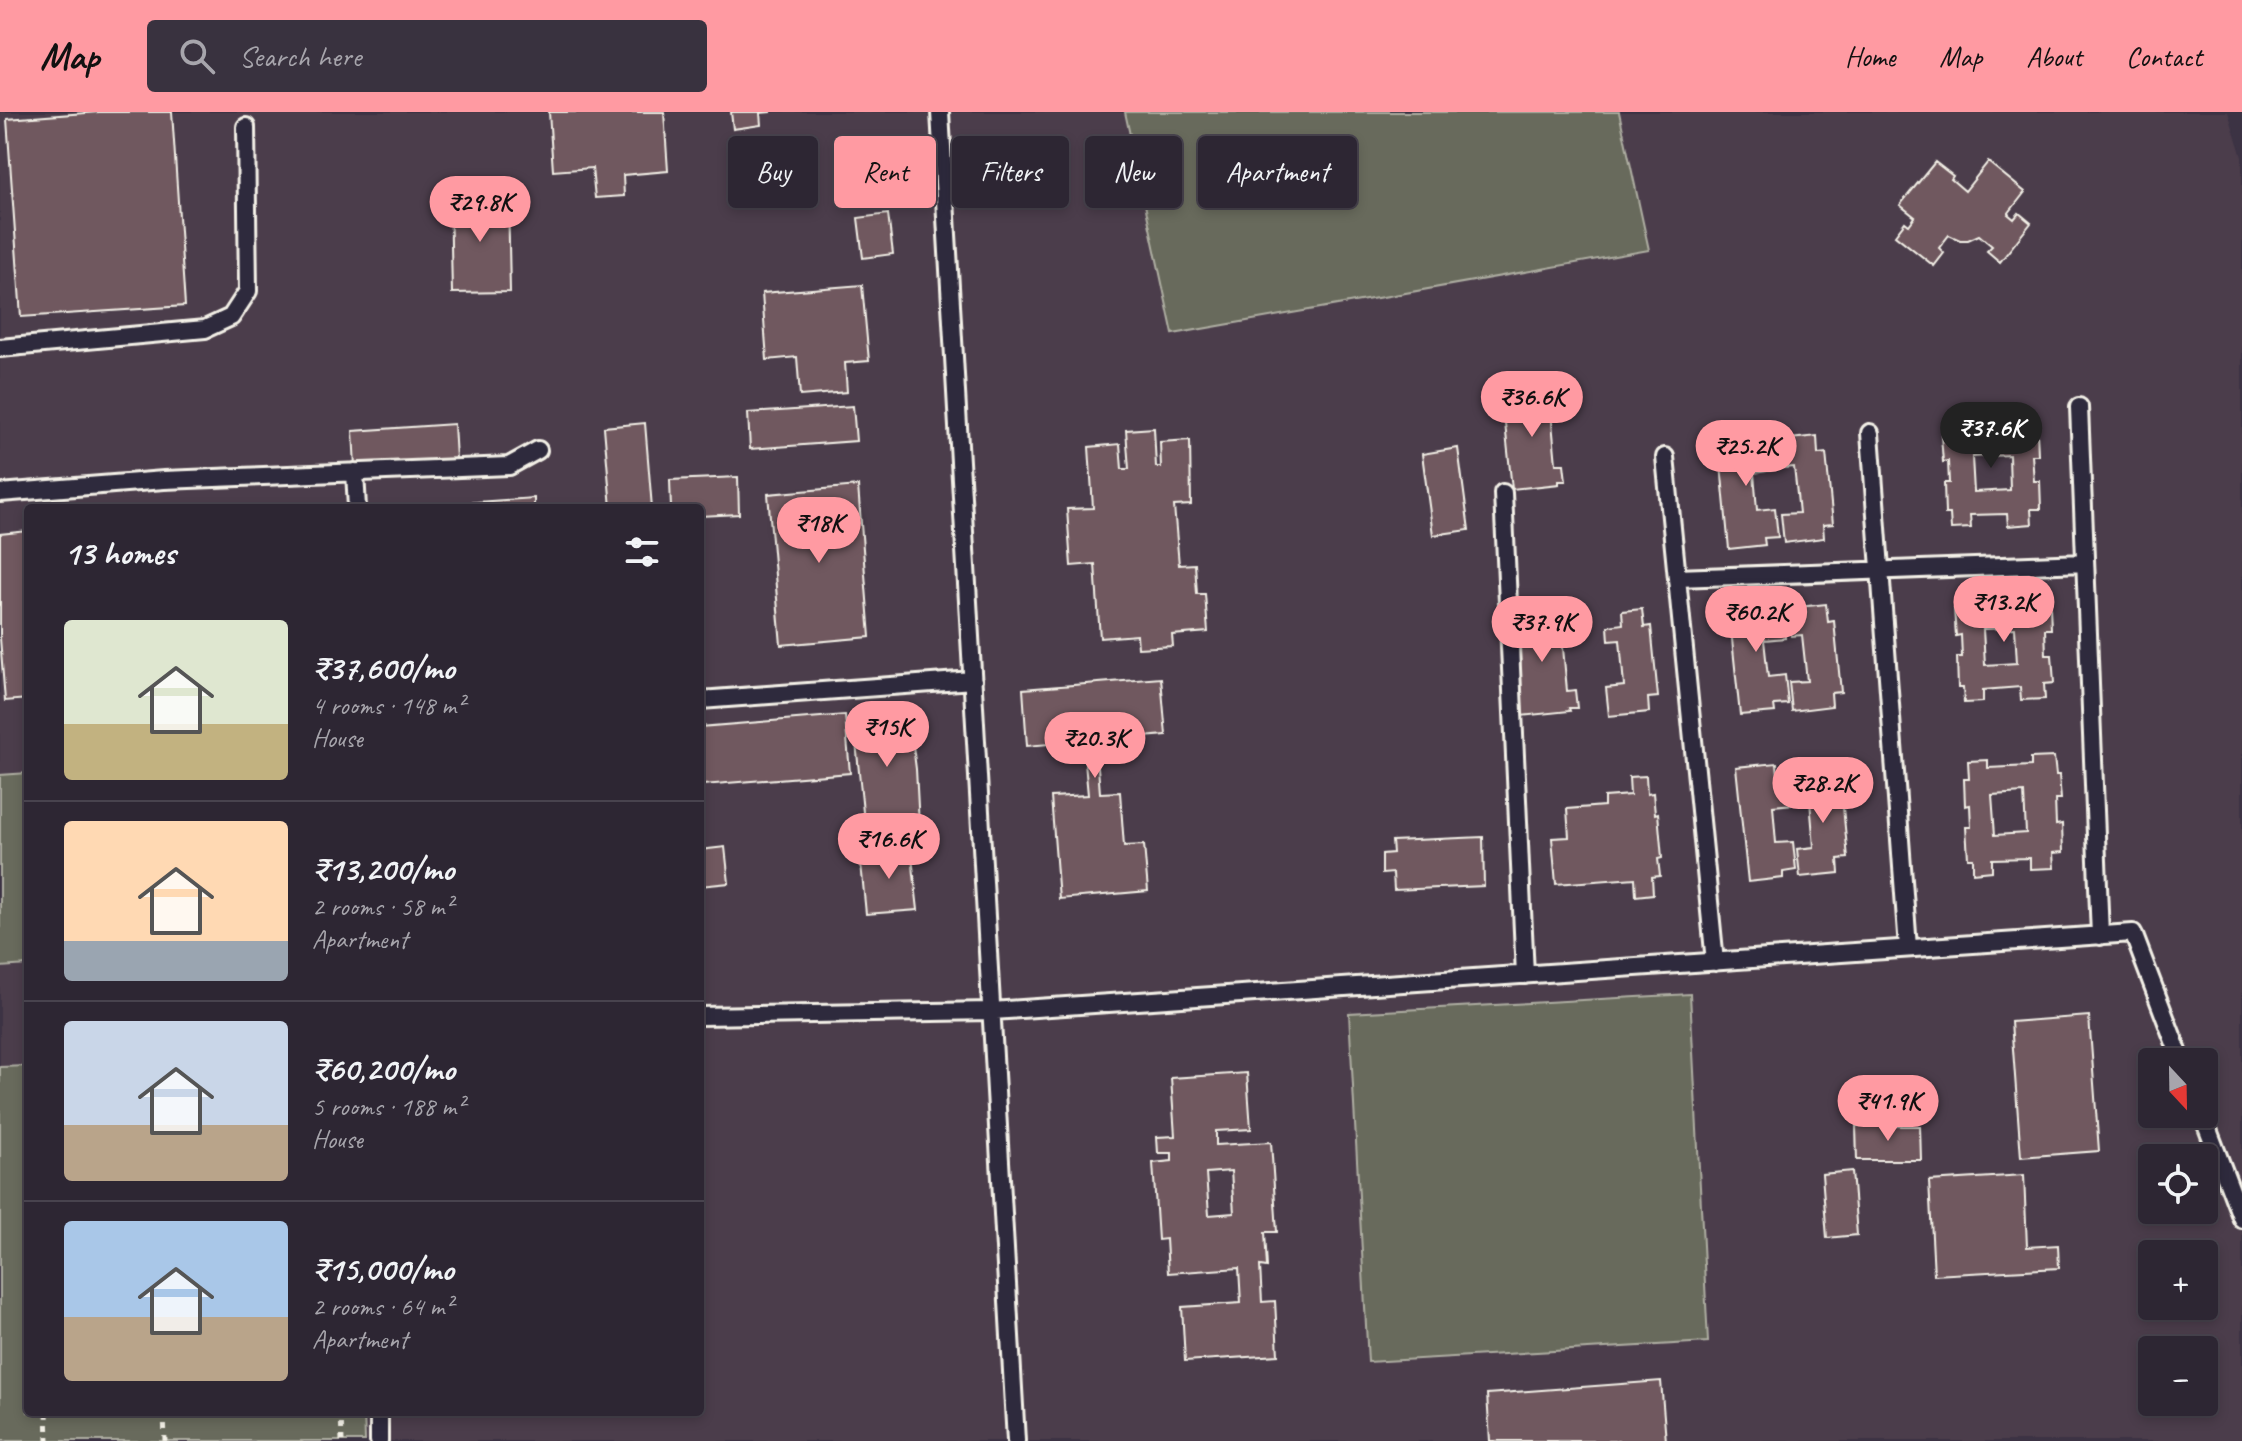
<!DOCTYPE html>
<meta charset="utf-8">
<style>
:root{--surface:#2d2633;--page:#39323f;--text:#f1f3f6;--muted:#a7a5ac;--line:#48434e;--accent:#ff9aa2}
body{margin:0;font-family:Caveat,sans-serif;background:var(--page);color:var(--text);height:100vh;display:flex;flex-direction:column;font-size:30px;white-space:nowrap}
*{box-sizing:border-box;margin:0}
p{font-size:26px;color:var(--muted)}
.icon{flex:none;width:44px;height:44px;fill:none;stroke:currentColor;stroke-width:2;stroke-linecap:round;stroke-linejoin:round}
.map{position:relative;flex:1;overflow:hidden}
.drawer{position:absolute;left:24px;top:392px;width:680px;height:912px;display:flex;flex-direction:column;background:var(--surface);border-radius:8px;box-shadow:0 4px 12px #0003,0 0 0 2px var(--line)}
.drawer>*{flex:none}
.banner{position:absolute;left:728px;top:24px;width:760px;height:72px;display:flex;gap:16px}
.needle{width:52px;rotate:158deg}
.buttons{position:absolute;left:2138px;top:936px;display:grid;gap:16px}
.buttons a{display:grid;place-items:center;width:80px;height:80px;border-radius:8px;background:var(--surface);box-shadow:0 4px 12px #0003,0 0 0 2px var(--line);font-size:40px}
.price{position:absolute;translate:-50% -68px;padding:0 18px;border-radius:28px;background:var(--accent);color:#111;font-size:26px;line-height:52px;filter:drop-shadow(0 2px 4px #0008)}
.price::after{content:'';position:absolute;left:50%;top:48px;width:24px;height:18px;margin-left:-12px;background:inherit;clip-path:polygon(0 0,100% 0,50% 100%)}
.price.active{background:#222;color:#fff}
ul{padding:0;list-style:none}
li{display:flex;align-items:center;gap:24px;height:200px;padding:0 40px}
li+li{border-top:2px solid var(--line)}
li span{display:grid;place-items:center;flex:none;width:224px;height:160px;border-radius:8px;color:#555}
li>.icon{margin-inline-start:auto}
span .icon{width:96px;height:96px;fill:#fffc;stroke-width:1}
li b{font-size:34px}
h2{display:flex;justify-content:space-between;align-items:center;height:96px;padding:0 40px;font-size:34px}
.pill{padding:0 28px;border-radius:8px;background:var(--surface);box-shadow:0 4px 12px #0003,0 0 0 2px var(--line);font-size:28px;line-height:72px}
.pill.active{background:var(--accent);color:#111}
header{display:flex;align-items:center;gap:48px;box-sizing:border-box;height:112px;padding:0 40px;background:var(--accent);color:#111}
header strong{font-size:38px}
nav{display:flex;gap:44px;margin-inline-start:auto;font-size:28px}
.search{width:560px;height:72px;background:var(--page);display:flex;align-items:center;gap:20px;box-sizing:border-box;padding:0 28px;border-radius:8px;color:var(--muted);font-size:30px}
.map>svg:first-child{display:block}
.built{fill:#4c3e4c;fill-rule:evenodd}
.green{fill:#686a5b;stroke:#aeaea2;stroke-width:2}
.building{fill:#70595f;stroke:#f4f1e8;stroke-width:2;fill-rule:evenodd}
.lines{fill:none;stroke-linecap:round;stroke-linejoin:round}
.service-casing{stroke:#f4f1e8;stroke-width:22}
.path{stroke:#f4f1e8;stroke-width:5;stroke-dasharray:6 6;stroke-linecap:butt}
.service{stroke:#2f2a3d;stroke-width:16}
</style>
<header>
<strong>Map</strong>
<div class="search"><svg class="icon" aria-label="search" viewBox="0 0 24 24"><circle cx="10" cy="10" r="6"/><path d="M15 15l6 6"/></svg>Search here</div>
<nav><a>Home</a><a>Map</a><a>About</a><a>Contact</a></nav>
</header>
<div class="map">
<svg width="2242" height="1329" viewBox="0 0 2242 1329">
<rect width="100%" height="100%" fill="#3c3344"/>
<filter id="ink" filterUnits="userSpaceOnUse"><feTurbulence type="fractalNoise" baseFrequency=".0125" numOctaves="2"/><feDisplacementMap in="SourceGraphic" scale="16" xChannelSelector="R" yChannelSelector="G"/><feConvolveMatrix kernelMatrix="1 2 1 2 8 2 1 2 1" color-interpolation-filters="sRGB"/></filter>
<g filter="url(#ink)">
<!-- built -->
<path class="built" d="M0 0H2228L2242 45V1329H0ZM28 396H700V1300H28ZM2152 950H2204V1002H2152ZM2152 1046H2204V1098H2152ZM2152 1142H2204V1194H2152ZM2152 1238H2204V1290H2152Z"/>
<!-- green -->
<path class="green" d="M1125 0H1619L1649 138 1173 222Z
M28 661V853L0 855V663Z
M1690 882 1708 1230 1368 1250 1349 901Z
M28 954V1300H364L365 1329H0V955Z"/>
<!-- building -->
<path class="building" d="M99 0H172L185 194 21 205 7 7Z
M549 0H664L668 59 623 63 624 84 595 86 592 56 553 59Z
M731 0H771L760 1 761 13 733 17Z
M1935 50 1953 64 1951 67 1965 79 1988 50 2025 80 2008 102 2014 107 2019 101 2031 111 2000 150 1987 139 1992 134 1979 123 1968 128H1960L1949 123 1939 136 1944 141 1934 154 1895 123 1905 110 1909 113 1915 105 1900 93Z
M508 83 510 180 452 181 450 84Z
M888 102 893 142 863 146 858 106Z
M862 173 869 249 845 251 847 280 800 284 797 245 767 248 762 181Z
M1547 278 1546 280 1558 279 1560 299 1551 300 1556 352H1564L1566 369H1559V372L1512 377 1502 283Z
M853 294 856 329 750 337 748 301Z
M2032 301 2033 320 2037 319 2038 343H2032L2034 369H2040L2041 397H2031L2032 412 2008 414 2007 402 1970 403 1971 416 1951 417 1950 402H1945L1944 371H1949L1948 349 1943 350 1941 323H1947V306L1965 304 1966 312 2009 310V302ZM2009 343 2010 378 1974 380 1972 345Z
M645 311 652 396H611L604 315Z
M454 312 456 347 355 355 353 319Z
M1154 316 1156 355H1161L1160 330 1190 328 1191 393 1174 394 1179 453 1195 452 1197 482H1205L1208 520 1172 523 1173 534 1138 536 1137 523 1100 526 1095 452 1071 454 1067 397 1093 396 1089 335 1120 332 1122 357H1129L1126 318Z
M1758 317 1759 331 1773 329 1775 358 1754 361 1757 398 1775 396 1778 425 1764 426 1765 433 1729 437 1718 321Z
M1817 324 1818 342 1826 341 1833 412 1823 413 1824 426 1784 431 1781 402 1799 401 1794 355 1783 356 1781 328Z
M1458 336 1469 418 1433 423 1422 342Z
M738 365 739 402 700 404V396H671L670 368Z
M858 374 870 525 781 533 768 382Z
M534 386V396H420V394Z
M28 419V587L5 589 0 526V422Z
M2045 475 2046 493 2050 494 2051 517H2045L2046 543H2052L2054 571 2044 572 2045 587 2021 588 2020 575 1983 578V590L1964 591 1963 576H1958L1957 545H1962L1961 523 1956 524 1954 497H1960L1959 480 1979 479V487L2023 484 2022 476ZM2015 516 2017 551 1985 553 1983 517Z
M1768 484 1770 497 1783 496 1785 526 1764 528 1768 565 1785 563 1788 592 1774 593 1775 600 1740 603 1728 489Z
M1826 492 1828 510 1834 509 1841 580 1831 581 1832 594 1792 599 1789 570 1807 569 1802 523 1791 524 1789 496Z
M1642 497 1644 515 1651 514 1658 585 1648 586 1649 600 1609 604 1606 576 1624 574 1620 528 1609 529 1608 514 1623 512 1622 499Z
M1557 502V504L1570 503 1572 524 1562 525 1567 579 1575 578 1577 596H1569L1570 599 1521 604 1512 507Z
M1161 566 1166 623 1096 629 1100 681 1120 680 1124 734 1144 733 1148 779 1059 787 1051 685 1088 683 1083 629 1027 634 1023 577Z
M908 595 916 657 919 714 865 720 853 600Z
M845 603 850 661 703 673 700 615Z
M2054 645 2056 663H2059L2061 687H2055L2056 713 2062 712 2063 740 2053 741 2054 756 2030 757V746L1992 747V759L1973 761V746H1968L1966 715H1971L1970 693 1965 694 1964 667H1969L1968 649 1988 648V656L2031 654V646ZM2024 681 2026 721 1995 723 1992 683Z
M1777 651 1778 664 1791 662 1794 692 1773 694 1776 731 1793 730 1796 758 1783 760V766L1748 770 1736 655Z
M1831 658 1833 676 1841 675 1848 746 1838 747 1839 761 1800 765 1797 737 1814 735 1810 689 1800 690 1796 662Z
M1646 664 1647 682 1653 681 1655 702 1658 701 1662 746 1658 747 1660 764 1652 765 1653 782 1636 784 1635 766 1556 772 1552 726 1569 725 1567 697 1604 694V685L1630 683 1629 665Z
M1483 725 1484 774 1394 778 1393 761 1382 762V742L1393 741 1392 729Z
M725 735 729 771 700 774V738Z
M911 736 918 798 866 802 860 741Z
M2089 904 2099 1039 2021 1045 2011 910Z
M1247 961 1251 1017 1216 1019V1033L1271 1030 1277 1120H1265L1267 1155 1260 1154 1262 1190 1275 1189 1278 1243 1185 1249 1182 1195 1241 1191 1239 1156 1168 1161 1166 1127 1158 1128 1153 1051 1172 1049V1041H1158L1157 1025 1175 1024 1171 966ZM1231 1059 1234 1101 1209 1103 1206 1061Z
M1856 1014H1920L1921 1048H1857Z
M1852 1059 1857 1123 1827 1126 1822 1062Z
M2024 1063 2027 1135 2058 1133 2059 1156 1934 1163 1929 1069Z
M1661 1269 1666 1329H1490L1487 1282Z"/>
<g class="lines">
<!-- service casing -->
<g class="service-casing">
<path id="service" d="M940 0 1016 1329
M0 236 205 217 231 205 248 179 246 15
M2079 295 2100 824
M1870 321 1908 836
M1665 345 1715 850
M355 360 357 396
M0 381 164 368 509 354 538 338
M1503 381 1525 863
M1677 466 2085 451
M700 588 973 568
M700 904 992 899 2133 821 2182 950
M2202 1002 2242 1107
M379 1329V1300"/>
</g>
<!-- path -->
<path class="path" d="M47 1300 48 1329
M164 1300 165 1329
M341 1300 342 1329"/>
<!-- service -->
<use href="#service" class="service"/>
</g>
</g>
</svg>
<div class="buttons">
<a><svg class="needle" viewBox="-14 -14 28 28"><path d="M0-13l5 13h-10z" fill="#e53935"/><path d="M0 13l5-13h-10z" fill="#a7a5ac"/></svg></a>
<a><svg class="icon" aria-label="locate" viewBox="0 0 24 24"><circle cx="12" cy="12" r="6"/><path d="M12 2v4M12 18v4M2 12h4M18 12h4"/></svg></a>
<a>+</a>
<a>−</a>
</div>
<b class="price" style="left:480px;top:132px">₹29.8K</b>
<b class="price" style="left:1532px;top:327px">₹36.6K</b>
<b class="price active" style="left:1991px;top:358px">₹37.6K</b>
<b class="price" style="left:1746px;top:376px">₹25.2K</b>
<b class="price" style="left:819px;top:453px">₹18K</b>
<b class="price" style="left:2004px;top:532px">₹13.2K</b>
<b class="price" style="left:1756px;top:542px">₹60.2K</b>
<b class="price" style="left:1542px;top:552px">₹37.9K</b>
<b class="price" style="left:887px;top:657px">₹15K</b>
<b class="price" style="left:1095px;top:668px">₹20.3K</b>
<b class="price" style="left:1823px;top:713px">₹28.2K</b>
<b class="price" style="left:889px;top:769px">₹16.6K</b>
<b class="price" style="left:1888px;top:1031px">₹41.9K</b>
<div class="banner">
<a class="pill">Buy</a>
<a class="pill active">Rent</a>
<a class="pill">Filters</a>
<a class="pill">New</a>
<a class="pill">Apartment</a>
</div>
<section class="drawer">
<h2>13 homes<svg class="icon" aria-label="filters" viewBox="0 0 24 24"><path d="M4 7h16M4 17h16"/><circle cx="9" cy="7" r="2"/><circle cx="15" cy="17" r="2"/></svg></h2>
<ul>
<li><span style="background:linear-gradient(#dfe7d0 65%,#c2b280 0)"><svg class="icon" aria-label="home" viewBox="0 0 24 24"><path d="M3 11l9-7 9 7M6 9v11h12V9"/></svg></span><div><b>₹37,600/mo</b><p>4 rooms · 148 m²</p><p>House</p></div></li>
<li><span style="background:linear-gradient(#ffd9b3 75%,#9aa5b1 0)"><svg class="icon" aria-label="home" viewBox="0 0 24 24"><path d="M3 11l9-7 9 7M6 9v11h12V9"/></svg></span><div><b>₹13,200/mo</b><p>2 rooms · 58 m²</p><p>Apartment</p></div></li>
<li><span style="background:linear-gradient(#c9d6e8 65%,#b9a48a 0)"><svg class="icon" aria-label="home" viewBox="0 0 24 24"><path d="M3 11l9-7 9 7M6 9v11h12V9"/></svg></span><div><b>₹60,200/mo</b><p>5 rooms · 188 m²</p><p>House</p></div></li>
<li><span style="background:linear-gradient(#a9c7e8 60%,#b9a48a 0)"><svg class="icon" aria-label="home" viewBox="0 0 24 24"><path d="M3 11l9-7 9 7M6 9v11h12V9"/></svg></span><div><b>₹15,000/mo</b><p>2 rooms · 64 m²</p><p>Apartment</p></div></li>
</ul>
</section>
</div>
